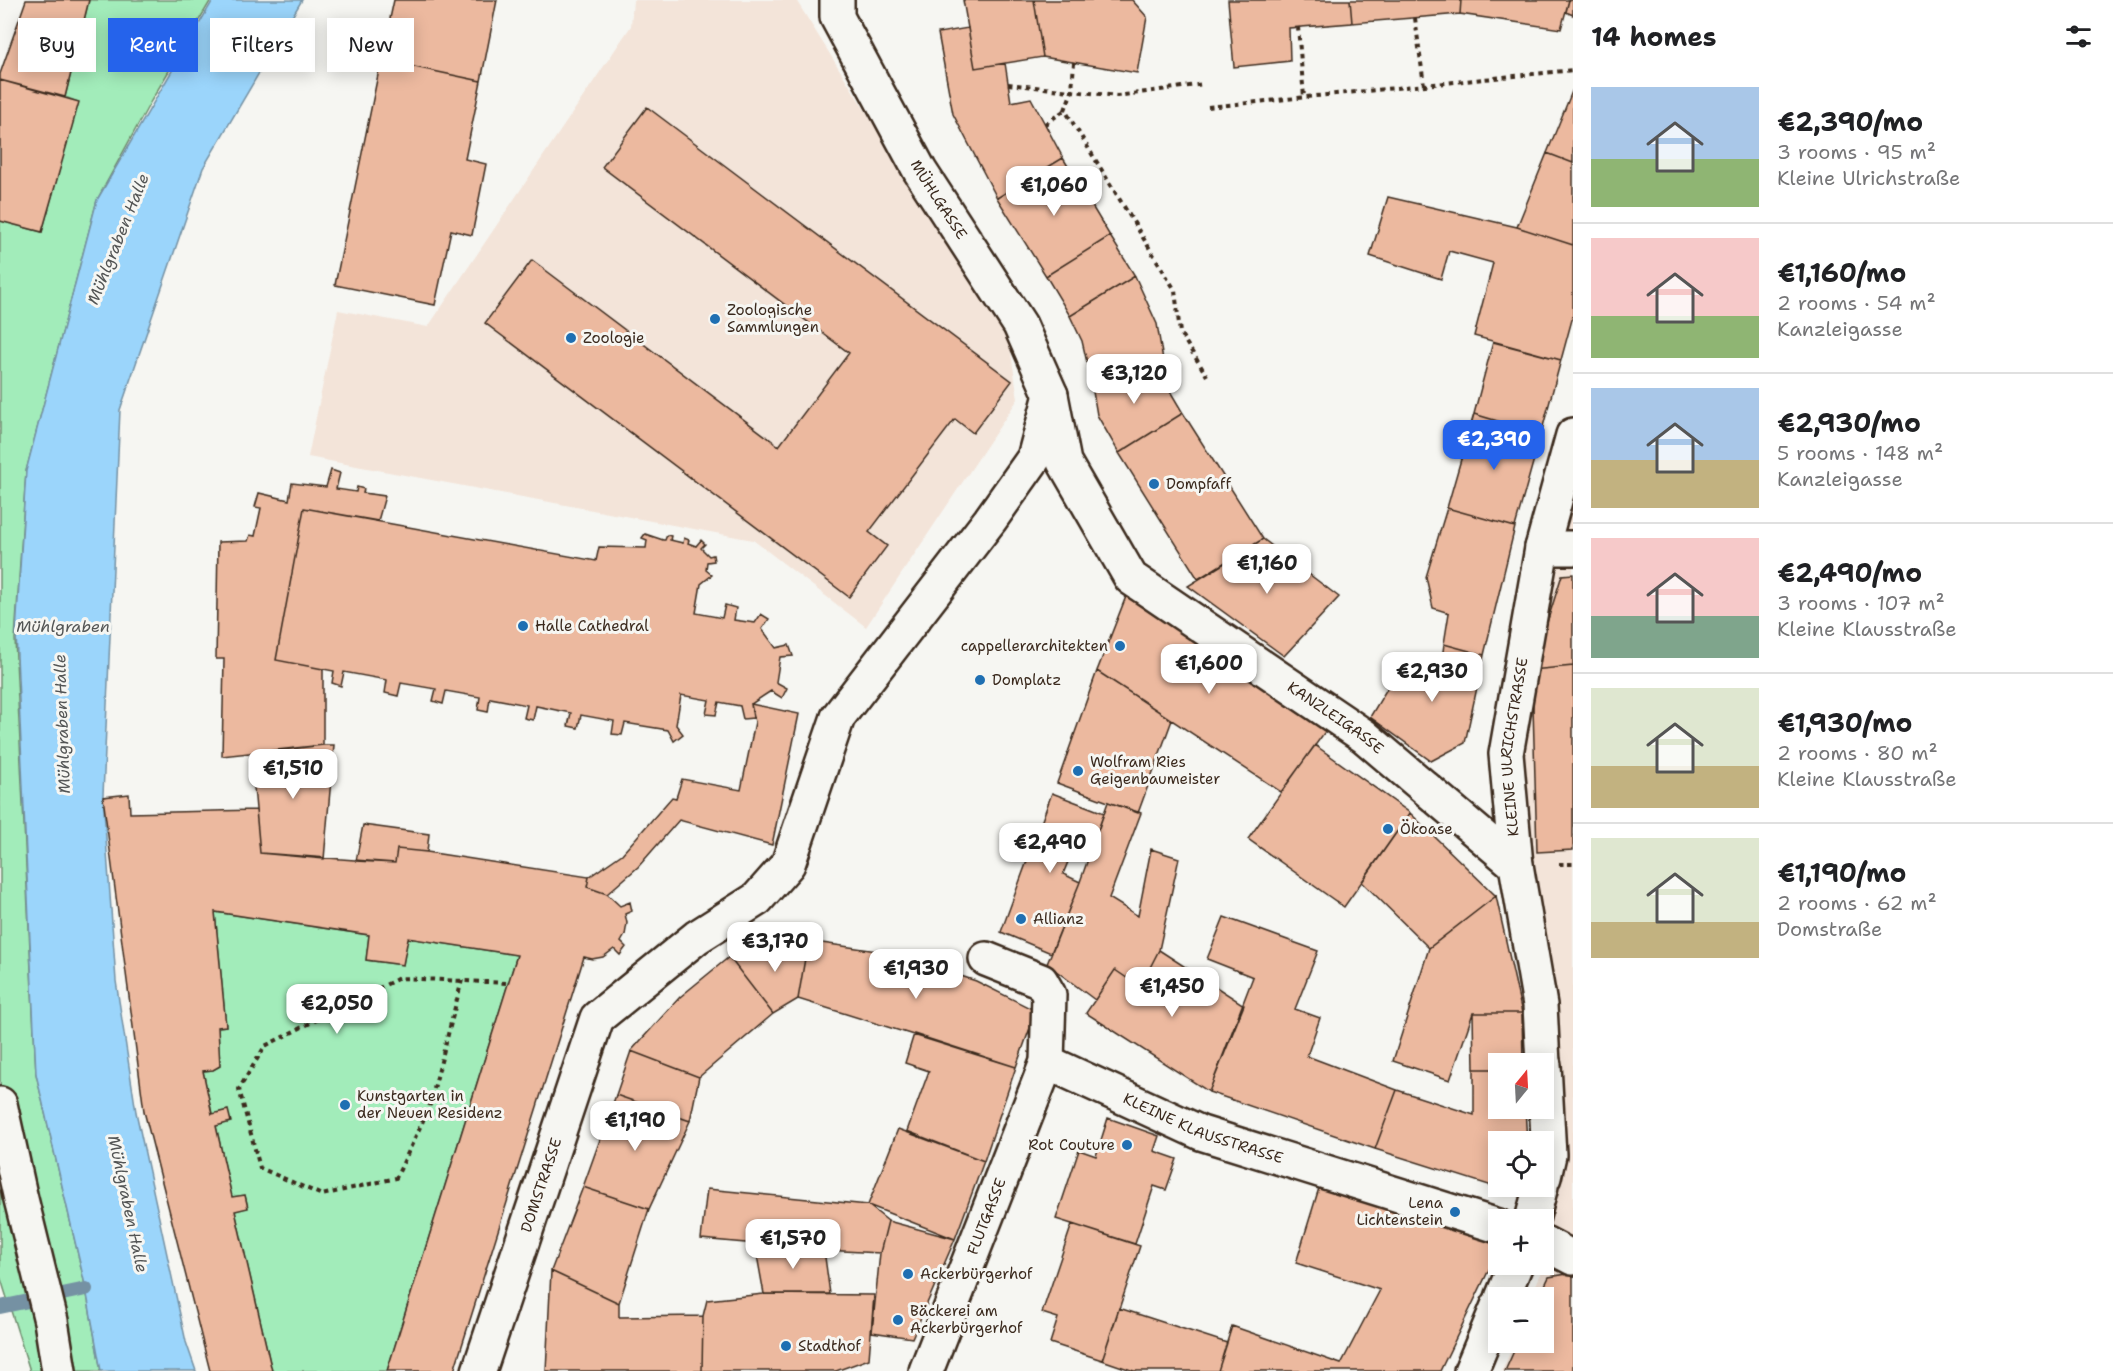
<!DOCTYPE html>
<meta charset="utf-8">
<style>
:root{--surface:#fff;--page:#f6f6f6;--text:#202124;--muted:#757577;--line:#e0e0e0;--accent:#2563eb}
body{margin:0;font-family:"Shantell Sans",sans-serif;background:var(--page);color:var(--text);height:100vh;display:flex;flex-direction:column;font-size:22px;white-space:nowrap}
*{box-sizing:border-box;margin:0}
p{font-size:20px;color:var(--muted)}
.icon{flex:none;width:33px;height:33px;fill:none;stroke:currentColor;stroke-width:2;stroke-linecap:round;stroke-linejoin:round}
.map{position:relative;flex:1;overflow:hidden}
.side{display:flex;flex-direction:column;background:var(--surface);width:540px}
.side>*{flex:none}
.top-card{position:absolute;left:18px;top:18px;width:570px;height:54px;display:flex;gap:12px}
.needle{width:39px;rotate:18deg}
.buttons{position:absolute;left:1488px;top:1053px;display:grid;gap:12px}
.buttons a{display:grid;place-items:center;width:66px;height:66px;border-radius:0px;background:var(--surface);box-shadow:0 3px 15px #0003;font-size:30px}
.price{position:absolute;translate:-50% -51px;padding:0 14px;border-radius:12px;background:#fff;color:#222;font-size:20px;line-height:39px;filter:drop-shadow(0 2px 3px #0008)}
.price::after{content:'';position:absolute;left:50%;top:36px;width:18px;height:14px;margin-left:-9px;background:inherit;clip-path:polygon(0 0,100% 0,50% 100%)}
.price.selected{background:var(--accent);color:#fff}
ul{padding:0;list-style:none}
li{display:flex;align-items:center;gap:18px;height:150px;padding:0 18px}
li+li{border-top:2px solid var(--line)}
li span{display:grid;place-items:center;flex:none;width:168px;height:120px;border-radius:0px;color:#555}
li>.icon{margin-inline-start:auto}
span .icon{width:72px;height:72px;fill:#fffc;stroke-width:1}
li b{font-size:26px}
h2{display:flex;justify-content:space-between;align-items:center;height:72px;padding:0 18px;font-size:26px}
.chip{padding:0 21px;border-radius:0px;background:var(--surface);box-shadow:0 3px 15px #0003;font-size:21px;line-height:54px}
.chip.selected{background:var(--accent);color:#fff}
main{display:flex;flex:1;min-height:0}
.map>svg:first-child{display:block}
.built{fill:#f3e4d9}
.green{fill:#a2ecba;stroke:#6e8b6c;stroke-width:1.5}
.water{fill:#9bd5fb;stroke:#7591a3;stroke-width:1.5}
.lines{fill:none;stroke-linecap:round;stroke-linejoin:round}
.stream{stroke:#7591a3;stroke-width:14}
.building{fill:#ecb99f;stroke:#3b2a1e;stroke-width:1.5}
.street-casing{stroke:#3b2a1e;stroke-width:38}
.path{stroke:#3b2a1e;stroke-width:4;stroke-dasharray:4.5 4.5;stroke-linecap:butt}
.street{stroke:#f6f6f2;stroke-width:33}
.poi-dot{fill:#1f6fb2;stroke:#f6f6f2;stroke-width:2}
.labels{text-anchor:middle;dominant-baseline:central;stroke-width:6;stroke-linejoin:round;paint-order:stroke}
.street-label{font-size:15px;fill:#3b2a1e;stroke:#f6f6f2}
.poi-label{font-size:15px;fill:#3b2a1e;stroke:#f6f6f2;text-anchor:start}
.water-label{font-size:16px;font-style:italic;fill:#535555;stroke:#f6f6f2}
</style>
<main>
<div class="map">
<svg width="1573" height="1371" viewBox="0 0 1573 1371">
<rect width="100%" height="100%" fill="#f6f6f2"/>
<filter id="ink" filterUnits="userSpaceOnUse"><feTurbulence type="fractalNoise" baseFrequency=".0167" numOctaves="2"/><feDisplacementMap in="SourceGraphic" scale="12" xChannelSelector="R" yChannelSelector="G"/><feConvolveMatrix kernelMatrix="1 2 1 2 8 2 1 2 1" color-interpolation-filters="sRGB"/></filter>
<g filter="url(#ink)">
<!-- built -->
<path class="built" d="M633 0H796L1009 340 1018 399 866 627 753 540 308 457 338 310 428 327 631 26Z
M1573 456V1371H1502L1514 1343 1544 1342V1298L1531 1297 1544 1266 1554 1158 1511 752Z"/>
<!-- green -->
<path class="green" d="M89 0H211L151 101 97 200 26 471 15 639 36 1074 86 1289 101 1371H30L0 1276V221L42 232 78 102 65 97Z
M215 912 369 935 366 960 403 965 408 938 517 955 387 1371H272L235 1211 248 1207 245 1195 232 1197 216 1126 230 1122 227 1111 212 1114 203 1071 213 1070 220 1066 218 1027 226 1026Z"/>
<!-- water -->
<path class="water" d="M213 0H302L203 168 120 410 103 795 116 981 136 1112 186 1342 196 1371H101L86 1289 36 1074 16 633 26 471 97 200Z"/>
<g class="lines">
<!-- stream -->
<path class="stream" d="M0 1307 86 1289"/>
</g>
<!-- building -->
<path class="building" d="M26 0H89L65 97 0 80V74Z
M394 0H497L481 81 381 60Z
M963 0H1034L1043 57 975 68Z
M1034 0H1132L1147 17 1137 73 1043 57Z
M1228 0H1350L1352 23 1289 28 1290 61 1234 67Z
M1350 0H1461L1460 14 1352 23Z
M1461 0H1569L1561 29 1460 14Z
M1569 0H1573V15L1566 12Z
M968 28 975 68 1005 63 1011 102 1031 98 1063 158 997 198 953 114 938 33Z
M381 60 481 81 465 159 486 164 472 235 451 230 435 305 335 285Z
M0 80 79 102 42 232 0 221Z
M1573 89V163L1547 153Z
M647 107 1012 381 973 433 955 419 869 532 887 546 849 597 485 323 532 260 779 446 849 353 602 167Z
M1547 153 1573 163V245L1517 227Z
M1063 158 1110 236 1046 276 997 198Z
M1388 197 1517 227 1573 245V316L1561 360 1474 336 1493 263 1449 251 1441 279 1370 256Z
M1110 236 1135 276 1070 316 1046 276Z
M1135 276 1157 324 1164 366 1091 380 1082 341 1070 316Z
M1493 342 1561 360 1541 434 1474 414Z
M1164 366 1167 386 1183 413 1119 453 1097 415 1091 380Z
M1183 413 1263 539 1198 579 1119 453Z
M1474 414 1541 434 1515 527 1447 508Z
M331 470 340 473 336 489 356 492 357 487 364 489 363 493 385 496 378 521 304 508 276 660 323 669V745L222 756 224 659H216L218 542 248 541 250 535 255 536 261 508 255 507 259 493 289 500 292 483 326 487Z
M304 508 596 561 599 547 646 548 647 540 642 538 645 534 663 540H665L667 535 671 536 670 540 683 543 684 538 689 540 688 543 696 546 701 540 705 544 701 548 709 556 713 555 714 561 707 562 706 570 712 575 701 584 696 613 722 618 725 605 736 608 734 620 755 623 761 614 769 619 762 629 776 648 789 645 793 656 780 657 776 682 787 688 782 698 771 691 751 704 753 718 743 719 740 706 719 702 716 715 706 714 709 700 681 695 676 725 683 734 674 741 668 730 625 723 622 735 612 734 614 721 581 715 578 728 568 726 571 713 536 706 533 720 524 718 527 705 490 698 488 712 478 710 480 697 446 691 443 704 433 701 436 689 401 683 398 696 385 693 387 680 344 672 341 686 332 683 334 671 276 660Z
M1447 508 1515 527 1484 655 1444 644 1449 613 1433 608 1426 577Z
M1263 539 1339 597 1284 656 1188 586Z
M1573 574V666L1532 670 1562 575Z
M1127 594 1330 725 1281 792 1097 671Z
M1444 644 1484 655 1465 743 1431 761 1370 717 1407 655 1433 675 1440 674Z
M1573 666V850L1537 852 1532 670Z
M1097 671 1172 720 1138 813 1057 783Z
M751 704 799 714 772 845 679 820 638 867 607 894 587 887 589 877 622 854 672 797 676 798 682 779 741 790 755 722Z
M323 745H334L324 859 260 853 251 754Z
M1315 745 1410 813 1344 907 1248 839Z
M1052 793 1104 813 1093 844 1078 838 1063 874 1080 882 1051 953 1001 932Z
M129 794 130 813 256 810 260 853 395 863 397 849 427 852 589 877 587 887 607 894 620 906 630 902 632 911 625 914 627 923 625 935 621 942 626 947 620 955 614 949 603 957 592 959 584 957 454 1371H387L517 955 408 938 403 965 366 960 369 935 215 912 226 1026 218 1027 220 1066 213 1070 203 1071 212 1114 228 1110 231 1122 216 1126 232 1197 245 1195 248 1208 235 1211 272 1371H210L144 1111 103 797Z
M1108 802 1141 813 1109 898 1138 916 1151 849 1179 858 1159 950 1140 987 1115 970 1095 1000 1047 964 1080 882Z
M1410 813 1496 896 1429 948 1362 882Z
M363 825 429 834 427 852 397 849 395 863 356 861Z
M1496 896 1522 1013H1473L1450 1080 1393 1061 1429 948Z
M1224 917 1318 951 1295 1009 1320 1018 1307 1056 1397 1090 1375 1149 1209 1092 1253 977 1207 959Z
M808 941 798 999 773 1014 729 957Z
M808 941 891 953 976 981 1036 1011 1016 1067 798 999Z
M1159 950 1244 1005 1209 1092 1086 1013 1115 970 1140 987Z
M729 957 773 1014 699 1077 631 1051 680 997Z
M1473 1013H1522L1523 1064H1498V1069H1474Z
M914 1034 1016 1067 984 1161 907 1131 929 1071 905 1063Z
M631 1051 699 1077 690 1121 616 1095Z
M1474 1069H1498V1108H1525L1527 1142H1498V1186H1516L1511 1192 1375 1149 1397 1090 1474 1115Z
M616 1095 690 1121 649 1209 583 1187Z
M1108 1118 1159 1136 1154 1151 1177 1159 1166 1190 1154 1186 1135 1244 1056 1219 1079 1150 1096 1156Z
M898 1129 984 1161 955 1239 868 1205Z
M583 1187 649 1209 619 1303 551 1271Z
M1319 1188 1497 1240 1498 1243V1251L1440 1371H1218L1232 1326 1341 1364 1380 1290 1296 1263Z
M707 1189 868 1205 888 1221 880 1253 824 1250 701 1239Z
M888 1221 955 1239 912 1338 872 1332 880 1253Z
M1072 1224 1140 1246 1102 1360 1050 1343 1058 1318 1042 1313Z
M755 1244 824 1250 830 1294H764Z
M551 1271 619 1303V1317L703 1316 702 1371H546Z
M1573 1273V1371H1505L1518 1342H1544V1298H1539L1549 1277Z
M764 1294 874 1295 869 1359 836 1371H702L703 1316 707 1300Z
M1119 1308 1227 1343 1218 1371H1134L1102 1360Z"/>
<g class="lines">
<!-- street casing -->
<g class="street-casing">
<g id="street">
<path id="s1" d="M837 0V17L920 171 1020 325 1051 395 1064 462 1131 578 1364 736 1516 865"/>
<path d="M1542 548H1573"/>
<path id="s2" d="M1047 1062 1201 1133 1498 1226"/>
<path id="s3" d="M1543 1064 1540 1005 1516 865 1506 754 1542 548 1573 435"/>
<path d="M1544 1065 1549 1155 1544 1177"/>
<path d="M0 1104 20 1195 51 1321 59 1371"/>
<path d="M1532 1220 1541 1186"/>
<path d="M1544 1243 1573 1258"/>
<path d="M1502 1298 1516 1264"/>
<path id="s4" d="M479 1371 597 1018 697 937 757 899 788 864 838 717 990 520 1034 458 1051 395"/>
<path id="s5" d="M926 1371 1047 1062 1049 995 1041 981 986 959"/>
<path d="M1471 1371 1498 1306"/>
</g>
</g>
<!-- path -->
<path class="path" d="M1415 18 1424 85
M1298 27 1304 97
M1074 62 1072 91 1065 110 1175 290 1180 333 1207 376
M1008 84 1117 96 1204 84
M1208 107 1573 70
M1045 124 1065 110
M1559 864H1573
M462 980 429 1108 396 1178 322 1195 260 1168 239 1089 265 1046 399 978 508 983"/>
<!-- street -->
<use href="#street" class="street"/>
</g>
</g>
<!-- markers -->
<g class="poi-dot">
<circle cx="715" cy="319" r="6"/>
<circle cx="571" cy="338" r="6"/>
<circle cx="1154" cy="484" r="6"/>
<circle cx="523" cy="626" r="6"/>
<circle cx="1120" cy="646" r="6"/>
<circle cx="980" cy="680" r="6"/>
<circle cx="1078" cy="771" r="6"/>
<circle cx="1388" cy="829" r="6"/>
<circle cx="1021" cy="919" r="6"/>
<circle cx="345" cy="1105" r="6"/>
<circle cx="1127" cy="1145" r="6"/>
<circle cx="1455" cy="1212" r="6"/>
<circle cx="908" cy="1274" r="6"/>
<circle cx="898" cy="1320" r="6"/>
<circle cx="786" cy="1346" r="6"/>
</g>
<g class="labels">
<!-- street labels -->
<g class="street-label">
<text stroke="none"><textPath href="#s1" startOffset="226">MÜHLGASSE</textPath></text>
<text stroke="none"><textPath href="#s1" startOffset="902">KANZLEIGASSE</textPath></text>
<text stroke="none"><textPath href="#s3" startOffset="320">KLEINE ULRICHSTRASSE</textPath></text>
<text stroke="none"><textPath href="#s2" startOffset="170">KLEINE KLAUSSTRASSE</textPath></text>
<text stroke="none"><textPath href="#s4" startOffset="196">DOMSTRASSE</textPath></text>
<text stroke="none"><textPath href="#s5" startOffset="166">FLUTGASSE</textPath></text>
</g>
<!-- poi labels -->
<g class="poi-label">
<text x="727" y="310">Zoologische<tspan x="727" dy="17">Sammlungen</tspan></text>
<text x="583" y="338">Zoologie</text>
<text x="1166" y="484">Dompfaff</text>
<text x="535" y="626">Halle Cathedral</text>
<text x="1108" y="646" text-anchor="end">cappellerarchitekten</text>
<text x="992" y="680">Domplatz</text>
<text x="1090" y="762">Wolfram Ries<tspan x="1090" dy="17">Geigenbaumeister</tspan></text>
<text x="1400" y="829">Ökoase</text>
<text x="1033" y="919">Allianz</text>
<text x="357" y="1096">Kunstgarten in<tspan x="357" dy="17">der Neuen Residenz</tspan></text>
<text x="1115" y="1145" text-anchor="end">Rot Couture</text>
<text x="1443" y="1203" text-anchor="end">Lena<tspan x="1443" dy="17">Lichtenstein</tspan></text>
<text x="920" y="1274">Ackerbürgerhof</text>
<text x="910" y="1311">Bäckerei am<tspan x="910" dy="17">Ackerbürgerhof</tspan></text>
<text x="798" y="1346">Stadthof</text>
</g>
<!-- water labels -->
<g class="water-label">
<text transform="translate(118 239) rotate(-68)">Mühlgraben Halle</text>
<text x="63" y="626">Mühlgraben</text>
<text transform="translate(62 724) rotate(-92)">Mühlgraben Halle</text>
<text transform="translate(128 1204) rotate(78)">Mühlgraben Halle</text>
</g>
</g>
</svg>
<div class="buttons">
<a><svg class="needle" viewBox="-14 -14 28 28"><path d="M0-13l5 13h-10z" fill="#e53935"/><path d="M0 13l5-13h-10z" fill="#757577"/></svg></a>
<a><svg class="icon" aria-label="locate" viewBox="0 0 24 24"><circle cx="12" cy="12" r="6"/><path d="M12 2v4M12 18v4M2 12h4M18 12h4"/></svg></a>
<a>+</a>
<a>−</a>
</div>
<b class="price" style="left:1054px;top:217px">€1,060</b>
<b class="price" style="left:1134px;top:405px">€3,120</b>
<b class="price selected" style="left:1494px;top:471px">€2,390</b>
<b class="price" style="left:1267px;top:595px">€1,160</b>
<b class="price" style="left:1209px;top:695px">€1,600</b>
<b class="price" style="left:1432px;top:703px">€2,930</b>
<b class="price" style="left:293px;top:800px">€1,510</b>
<b class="price" style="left:1050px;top:874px">€2,490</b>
<b class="price" style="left:775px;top:973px">€3,170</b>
<b class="price" style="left:916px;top:1000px">€1,930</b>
<b class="price" style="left:1172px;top:1018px">€1,450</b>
<b class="price" style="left:337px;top:1035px">€2,050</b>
<b class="price" style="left:635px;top:1152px">€1,190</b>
<b class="price" style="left:793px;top:1270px">€1,570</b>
<div class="top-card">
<a class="chip">Buy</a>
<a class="chip selected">Rent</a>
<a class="chip">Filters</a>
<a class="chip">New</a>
</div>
</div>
<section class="side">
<h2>14 homes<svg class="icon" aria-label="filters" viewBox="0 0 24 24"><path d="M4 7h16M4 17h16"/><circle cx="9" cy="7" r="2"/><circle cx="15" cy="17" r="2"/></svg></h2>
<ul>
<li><span style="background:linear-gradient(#a9c7e8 60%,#8fb573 0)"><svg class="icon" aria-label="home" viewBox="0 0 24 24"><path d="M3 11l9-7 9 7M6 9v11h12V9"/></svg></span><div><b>€2,390/mo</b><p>3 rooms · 95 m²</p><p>Kleine Ulrichstraße</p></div></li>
<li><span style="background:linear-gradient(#f6c9c9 65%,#8fb573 0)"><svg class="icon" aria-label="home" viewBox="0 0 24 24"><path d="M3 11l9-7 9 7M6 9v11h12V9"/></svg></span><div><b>€1,160/mo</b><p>2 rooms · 54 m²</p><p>Kanzleigasse</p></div></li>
<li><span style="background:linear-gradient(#a9c7e8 60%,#c2b280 0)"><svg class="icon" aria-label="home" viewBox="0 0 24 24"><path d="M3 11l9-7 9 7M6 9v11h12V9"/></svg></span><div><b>€2,930/mo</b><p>5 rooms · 148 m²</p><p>Kanzleigasse</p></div></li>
<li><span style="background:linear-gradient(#f6c9c9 65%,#7fa58c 0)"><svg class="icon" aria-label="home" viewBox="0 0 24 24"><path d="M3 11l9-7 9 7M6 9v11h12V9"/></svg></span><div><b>€2,490/mo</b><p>3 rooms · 107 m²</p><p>Kleine Klausstraße</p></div></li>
<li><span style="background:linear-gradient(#dfe7d0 65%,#c2b280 0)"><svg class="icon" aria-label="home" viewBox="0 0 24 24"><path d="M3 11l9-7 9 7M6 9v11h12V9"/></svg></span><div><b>€1,930/mo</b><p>2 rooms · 80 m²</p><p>Kleine Klausstraße</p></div></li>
<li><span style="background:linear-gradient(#dfe7d0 70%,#c2b280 0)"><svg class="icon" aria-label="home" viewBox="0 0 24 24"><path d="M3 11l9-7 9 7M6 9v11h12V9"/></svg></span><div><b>€1,190/mo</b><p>2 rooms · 62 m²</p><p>Domstraße</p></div></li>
</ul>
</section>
</main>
